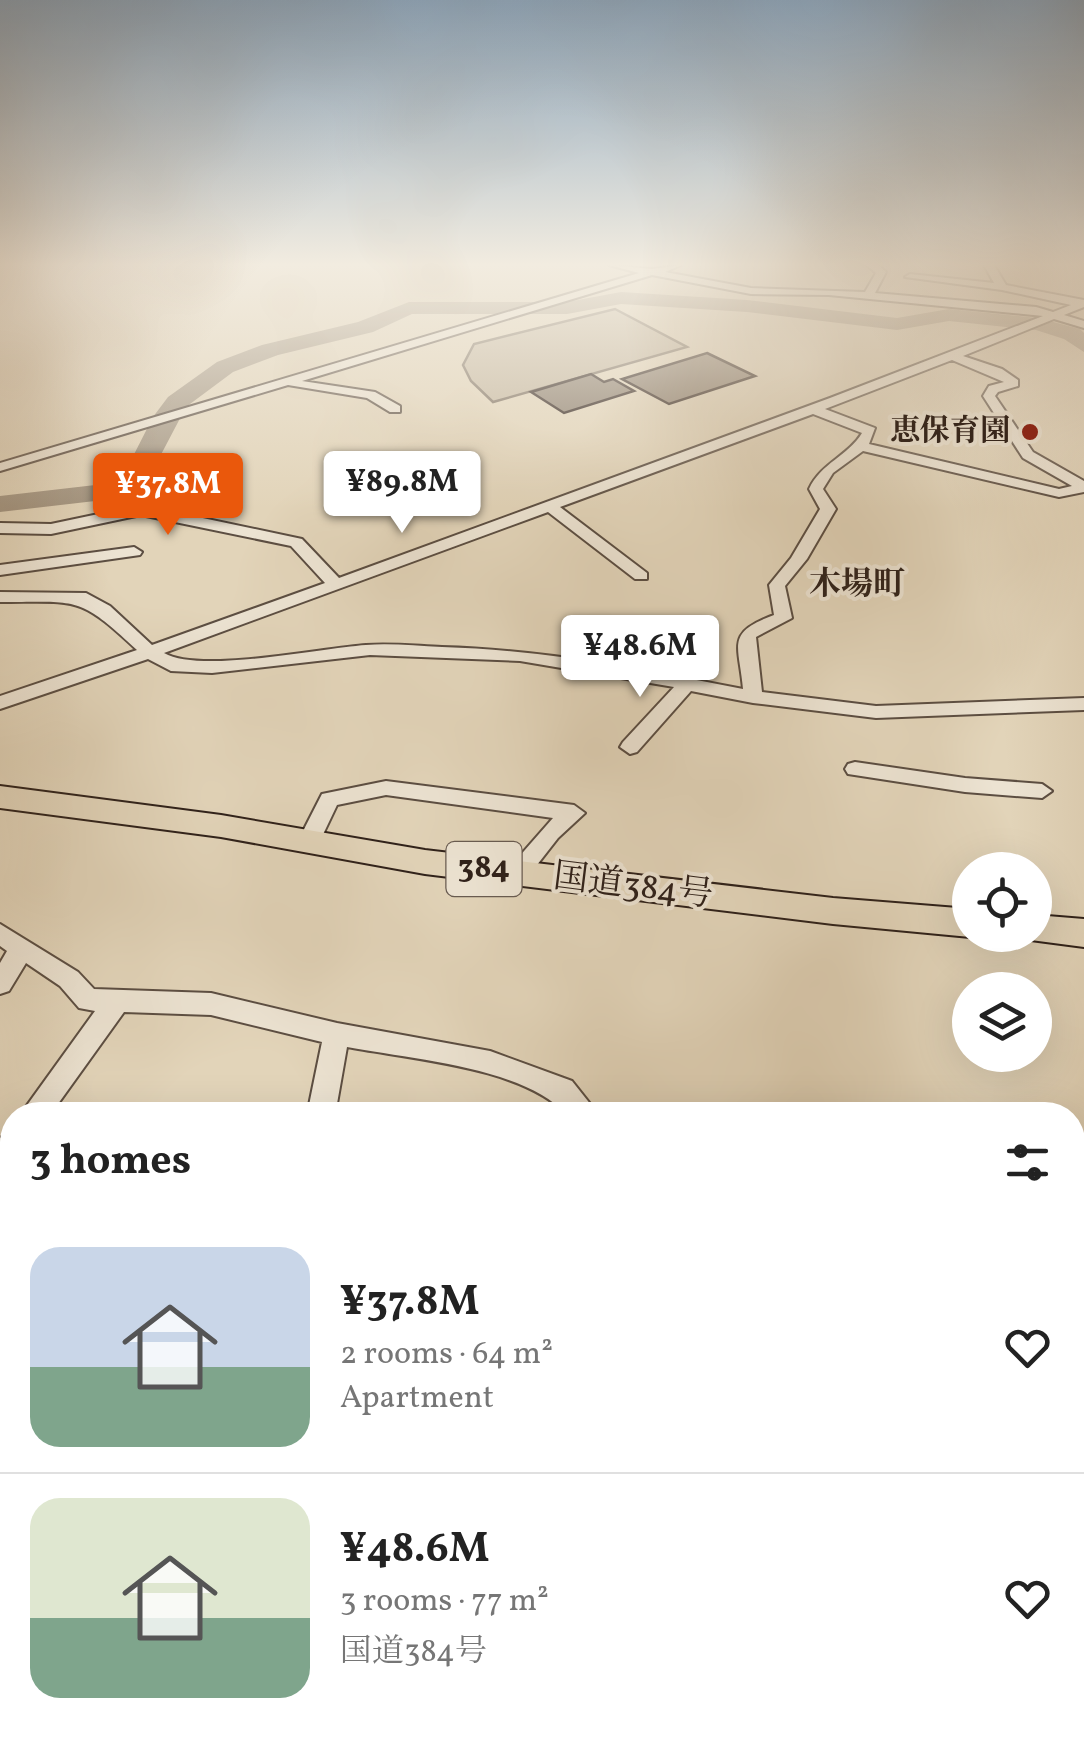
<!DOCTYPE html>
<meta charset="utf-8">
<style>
:root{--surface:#fff;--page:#f2f2f2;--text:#222;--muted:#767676;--line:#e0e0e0;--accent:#ea580c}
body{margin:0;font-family:Vollkorn,"Noto Serif JP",serif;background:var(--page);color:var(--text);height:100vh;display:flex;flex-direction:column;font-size:38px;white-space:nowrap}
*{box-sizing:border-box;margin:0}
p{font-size:32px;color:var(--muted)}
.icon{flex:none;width:55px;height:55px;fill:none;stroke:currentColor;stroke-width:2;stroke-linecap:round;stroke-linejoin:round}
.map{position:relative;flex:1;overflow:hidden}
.drawer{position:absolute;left:0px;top:1102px;width:1085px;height:642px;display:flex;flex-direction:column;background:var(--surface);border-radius:40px 40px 0 0;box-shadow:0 10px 40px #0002}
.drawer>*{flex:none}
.tools{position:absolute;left:952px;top:852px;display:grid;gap:20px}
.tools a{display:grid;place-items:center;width:100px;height:100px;border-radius:50%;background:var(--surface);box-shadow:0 10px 40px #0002;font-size:50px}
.price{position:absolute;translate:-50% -85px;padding:0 22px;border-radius:10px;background:#fff;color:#222;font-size:32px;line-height:65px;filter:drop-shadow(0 2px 5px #0008)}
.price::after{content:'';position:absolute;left:50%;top:60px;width:30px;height:22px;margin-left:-15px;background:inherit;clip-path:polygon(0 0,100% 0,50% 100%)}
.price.current{background:var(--accent);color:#fff}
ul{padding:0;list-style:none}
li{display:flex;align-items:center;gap:30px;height:250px;padding:0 30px}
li+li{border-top:2px solid var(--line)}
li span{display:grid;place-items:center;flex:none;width:280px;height:200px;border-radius:30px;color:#555}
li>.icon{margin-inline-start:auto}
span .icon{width:120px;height:120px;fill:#fffc;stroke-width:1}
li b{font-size:42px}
h2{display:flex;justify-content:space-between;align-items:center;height:120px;padding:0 30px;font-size:42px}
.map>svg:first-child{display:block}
.green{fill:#c4b69e;stroke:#7a6c5c;stroke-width:2.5}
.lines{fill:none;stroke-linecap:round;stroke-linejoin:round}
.river{fill:#a59783;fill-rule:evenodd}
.building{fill:#8c7e6d;stroke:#2f211a;stroke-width:2.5}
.minor-casing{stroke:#5c4e42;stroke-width:4}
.highway-casing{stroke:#2f211a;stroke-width:4}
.minor{fill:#ece3d2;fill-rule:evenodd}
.highway{fill:#e2d4b9;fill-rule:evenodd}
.poi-dot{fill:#8f2418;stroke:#ece3d2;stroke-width:4}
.labels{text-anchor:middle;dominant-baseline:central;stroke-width:8;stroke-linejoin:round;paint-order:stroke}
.far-poi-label{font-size:30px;font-weight:bold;fill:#2f211a;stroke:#ece3d2;text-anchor:end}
.far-quarter-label{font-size:32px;font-weight:bold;fill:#2f211a;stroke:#ece3d2}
.shield{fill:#ece3d2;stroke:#685b51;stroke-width:2.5}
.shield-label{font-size:32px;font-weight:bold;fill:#2f211a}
.street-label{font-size:35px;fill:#2f211a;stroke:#ece3d2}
</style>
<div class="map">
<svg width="1084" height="1743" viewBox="0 0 1084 1743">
<rect width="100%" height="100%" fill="#e2d4b9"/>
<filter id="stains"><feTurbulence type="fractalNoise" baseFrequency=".002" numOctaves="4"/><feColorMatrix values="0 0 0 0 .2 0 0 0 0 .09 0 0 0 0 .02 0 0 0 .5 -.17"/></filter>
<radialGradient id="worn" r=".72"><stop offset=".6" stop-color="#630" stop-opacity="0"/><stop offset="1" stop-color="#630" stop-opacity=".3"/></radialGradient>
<!-- green -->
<path class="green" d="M615 309 687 347 493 402 471 381 463 365 474 344Z"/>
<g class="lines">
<!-- river -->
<path class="river" d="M621 292 747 300 897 318 949 309 1038 318 1080 329 1084 333V352L1064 339 1036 330 949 321 897 330 747 312 621 304 567 314H412L373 332 278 355 233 372 186 407 145 485 121 498 0 512V496L104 484 124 474 153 417 168 397 217 362 262 345 358 322 409 302H567Z"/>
</g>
<!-- building -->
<path class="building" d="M707 353 755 376 669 404 622 379Z
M591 374 604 382 613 379 634 391 564 413 531 392Z"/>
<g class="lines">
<!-- minor casing -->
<g class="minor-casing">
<path id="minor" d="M609 265 652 269 681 265 665 272 751 288 865 292 876 273 867 265H878L886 272 875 293 1036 307 1053 312 1071 305 1002 290 905 277 910 274 994 283 984 265H994L1006 285 1084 300V307L1064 315 1084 321V328L1054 319 963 356 1002 369 1018 380V386L998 392 995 396 1033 452 1084 481V492L1059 497 863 451 833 473 823 489 836 509 807 559 785 586 792 618 756 637 762 692 876 706 1084 698V710L876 718 753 703 691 691 637 752 630 754 620 747 623 742 674 687 520 661 370 655 212 673 171 671 148 659 0 709V696L137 650C78 595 79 602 0 602V592L86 593 110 606 152 645 325 583 291 546 141 515 51 534 0 533V523L51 524 141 505 302 539 339 578 830 398 1043 316 829 295 751 294 652 275 302 381 375 392 400 406V412H390L367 398 288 385 0 471V463L639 273ZM952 360 1004 382 989 386 983 396 1023 458 1072 486 1059 489 869 444 875 428 825 409ZM813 414 862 433C848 456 821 463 809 489L820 509 791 558 769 585 774 615C725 633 739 644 743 689 642 669 545 650 442 647 417 646 391 643 366 645 320 648 200 674 164 653L548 512 635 579H647V573L560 507Z
M134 547 142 552 140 555 0 575V565Z
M855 762 965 778 1042 784 1052 791 1042 798 965 792 848 774 845 769 848 764Z
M386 781 574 805 585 813 558 838 526 879H510L507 873 510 867 553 818 386 795 337 805 317 847H301L298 841 322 794Z
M0 924 78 972 94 989 211 993 337 1023 490 1051 572 1081 599 1115H567C524 1067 410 1059 347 1047L335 1115H307L322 1042 211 1015 124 1012 50 1115H20L95 1011 79 1008 60 986 26 963 9 991 0 994V963L7 951 0 946Z
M12 1132V1168L0 1176V1138Z
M1084 1182V1212L1072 1213V1184Z
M0 1267 12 1269V1300L0 1297Z
M12 1383V1420L0 1426V1388Z
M1072 1687 1084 1692V1732L1072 1727Z"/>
</g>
<!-- highway casing -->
<g class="highway-casing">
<path id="highway" d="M0 786 221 815 425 850 833 898 970 909V935H975L970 937 833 924 425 874 221 837 0 808Z
M1035 915 1084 919V947L1023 939 1021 935H1035Z"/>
</g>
<!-- minor -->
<use href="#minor" class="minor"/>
<!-- highway -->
<use href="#highway" class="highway"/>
</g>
<!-- sky -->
<linearGradient id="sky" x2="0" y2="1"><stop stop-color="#8da8c0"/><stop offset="0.52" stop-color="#f2ece0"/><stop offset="1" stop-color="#f2ece0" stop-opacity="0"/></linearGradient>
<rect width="1084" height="509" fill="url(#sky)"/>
<!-- markers -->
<circle class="poi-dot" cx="1030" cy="432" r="10"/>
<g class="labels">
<!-- far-poi labels -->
<g class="far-poi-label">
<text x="1010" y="432">恵保育園</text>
</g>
<!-- far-quarter labels -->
<g class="far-quarter-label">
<text x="857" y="586">木場町</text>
</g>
<!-- shield labels -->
<rect class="shield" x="446.5" y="842" width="75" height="54" rx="8"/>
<g class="shield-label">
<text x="484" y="869">384</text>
</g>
<!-- street labels -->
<g class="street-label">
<text transform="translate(633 887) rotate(7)">国道384号</text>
</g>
</g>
<rect width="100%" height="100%" filter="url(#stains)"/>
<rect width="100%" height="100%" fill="url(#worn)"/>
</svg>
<div class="tools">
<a><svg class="icon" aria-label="locate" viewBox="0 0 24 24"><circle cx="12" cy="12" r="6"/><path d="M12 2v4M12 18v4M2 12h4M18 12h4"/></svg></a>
<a><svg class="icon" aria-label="layers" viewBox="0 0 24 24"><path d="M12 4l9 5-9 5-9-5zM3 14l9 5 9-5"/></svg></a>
</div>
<b class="price" style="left:402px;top:536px">¥89.8M</b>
<b class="price current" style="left:168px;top:538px">¥37.8M</b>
<b class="price" style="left:640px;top:700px">¥48.6M</b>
<section class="drawer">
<h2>3 homes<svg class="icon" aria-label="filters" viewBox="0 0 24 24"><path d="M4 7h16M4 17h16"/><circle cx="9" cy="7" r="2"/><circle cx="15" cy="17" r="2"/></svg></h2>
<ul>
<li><span style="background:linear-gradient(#c9d6e8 60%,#7fa58c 0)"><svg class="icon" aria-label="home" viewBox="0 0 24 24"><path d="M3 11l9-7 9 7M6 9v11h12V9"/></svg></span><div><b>¥37.8M</b><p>2 rooms · 64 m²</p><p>Apartment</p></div><svg class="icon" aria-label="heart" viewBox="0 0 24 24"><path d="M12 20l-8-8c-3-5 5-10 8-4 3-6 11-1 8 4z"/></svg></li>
<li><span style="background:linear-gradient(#dfe7d0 60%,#7fa58c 0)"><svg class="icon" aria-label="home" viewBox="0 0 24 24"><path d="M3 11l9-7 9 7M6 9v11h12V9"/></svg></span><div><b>¥48.6M</b><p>3 rooms · 77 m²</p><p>国道384号</p></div><svg class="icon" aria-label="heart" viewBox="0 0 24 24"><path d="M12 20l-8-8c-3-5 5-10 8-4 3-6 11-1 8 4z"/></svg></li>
</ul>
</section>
</div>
